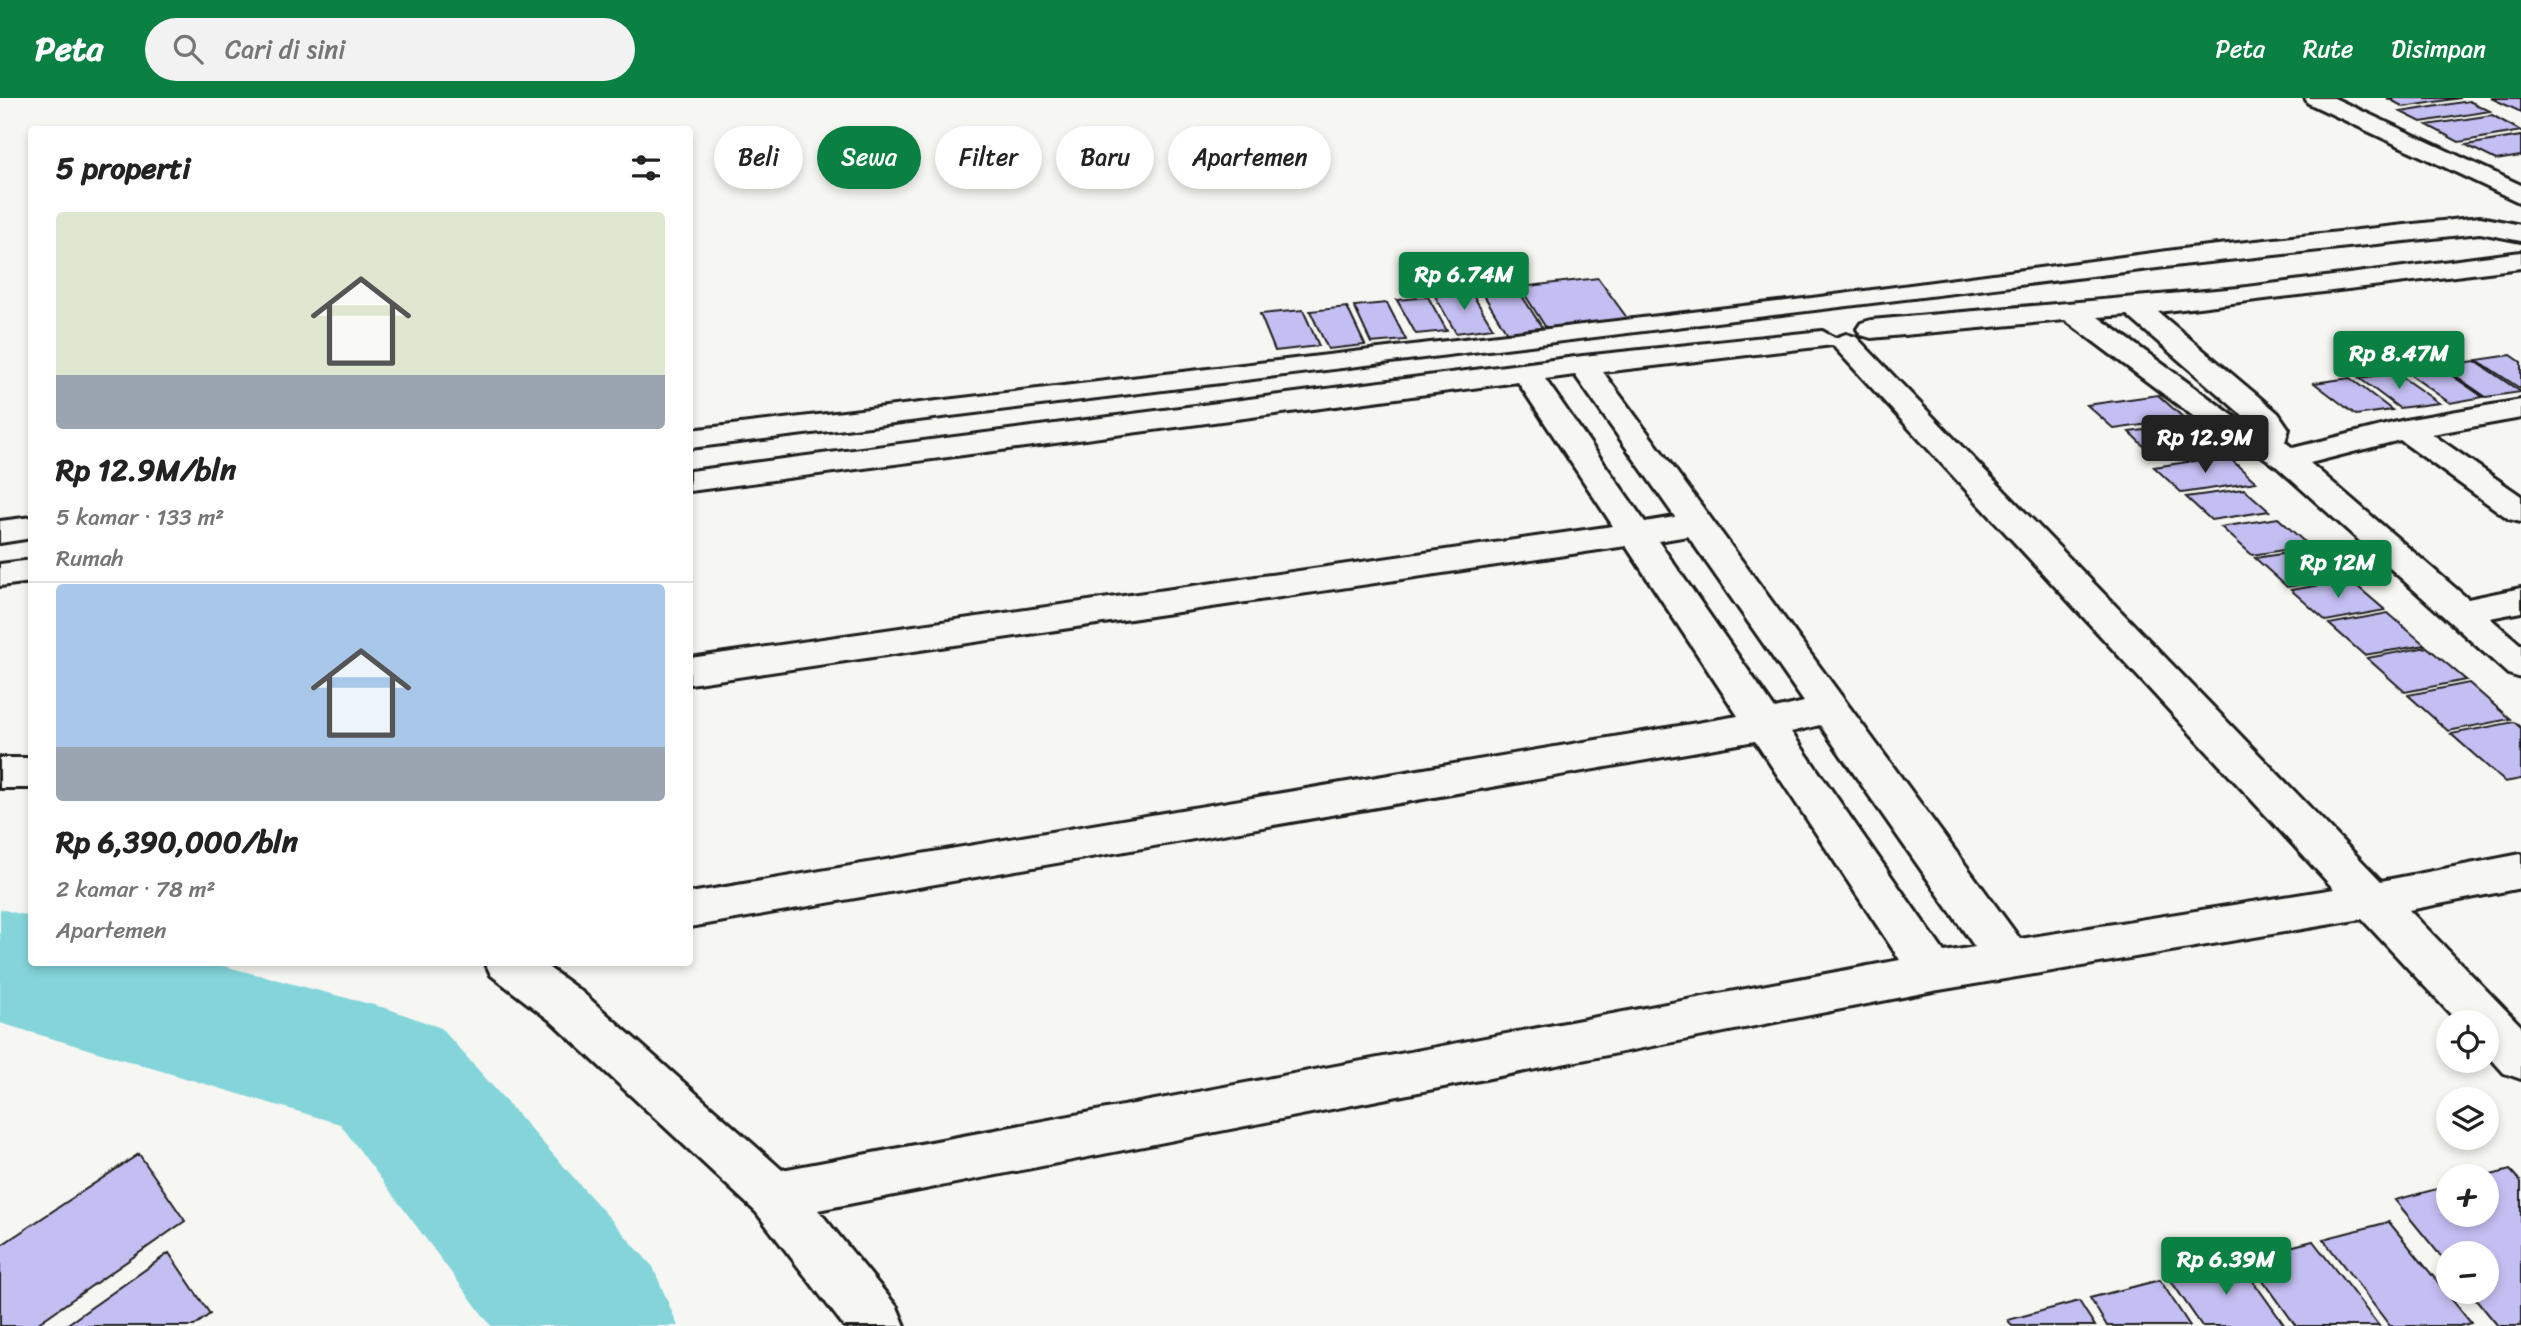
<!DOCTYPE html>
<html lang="id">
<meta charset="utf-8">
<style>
:root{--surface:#fff;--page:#f2f2f2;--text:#222;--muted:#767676;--line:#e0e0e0;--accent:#0b8043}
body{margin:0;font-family:Sriracha,sans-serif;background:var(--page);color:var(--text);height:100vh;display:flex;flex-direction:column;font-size:26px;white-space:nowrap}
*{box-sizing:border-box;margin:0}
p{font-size:23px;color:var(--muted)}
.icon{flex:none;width:38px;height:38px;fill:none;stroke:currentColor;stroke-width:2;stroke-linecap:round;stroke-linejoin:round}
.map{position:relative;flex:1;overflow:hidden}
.side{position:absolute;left:28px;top:28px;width:665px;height:840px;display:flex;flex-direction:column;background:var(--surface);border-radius:7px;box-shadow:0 4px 10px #0003}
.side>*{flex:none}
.banner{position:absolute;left:714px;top:28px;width:665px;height:63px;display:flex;gap:14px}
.buttons{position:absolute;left:2436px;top:912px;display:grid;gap:14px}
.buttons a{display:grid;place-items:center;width:63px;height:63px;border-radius:50%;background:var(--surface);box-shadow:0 4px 10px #0003;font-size:35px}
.price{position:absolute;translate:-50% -60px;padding:0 16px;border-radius:7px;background:var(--accent);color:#fff;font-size:23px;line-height:46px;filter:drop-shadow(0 2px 4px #0008)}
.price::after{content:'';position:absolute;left:50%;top:42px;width:21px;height:16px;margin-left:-10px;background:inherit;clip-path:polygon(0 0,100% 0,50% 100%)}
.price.active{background:#222;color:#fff}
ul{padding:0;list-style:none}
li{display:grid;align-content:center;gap:14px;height:371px;padding:0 28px}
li+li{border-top:2px solid var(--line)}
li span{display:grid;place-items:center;height:217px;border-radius:7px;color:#555}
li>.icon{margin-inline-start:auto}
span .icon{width:126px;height:126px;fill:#fffc;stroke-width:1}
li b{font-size:30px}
h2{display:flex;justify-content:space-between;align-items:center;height:84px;padding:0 28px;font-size:30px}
.pill{padding:0 24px;border-radius:32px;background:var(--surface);box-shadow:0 4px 10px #0003;font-size:24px;line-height:63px}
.pill.active{background:var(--accent);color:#fff}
header{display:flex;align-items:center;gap:42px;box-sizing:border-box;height:98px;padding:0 35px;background:var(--accent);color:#fff}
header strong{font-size:33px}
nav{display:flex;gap:38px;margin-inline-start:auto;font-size:24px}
.search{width:490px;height:63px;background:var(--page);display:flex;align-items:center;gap:18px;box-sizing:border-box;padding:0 24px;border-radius:38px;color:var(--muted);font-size:26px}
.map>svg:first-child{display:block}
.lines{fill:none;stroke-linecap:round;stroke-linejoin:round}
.river{fill:#84d5da;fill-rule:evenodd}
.building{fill:#c4bff2;stroke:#1c1c1c;stroke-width:2}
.minor-casing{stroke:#1c1c1c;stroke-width:6}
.minor{fill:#f6f6f2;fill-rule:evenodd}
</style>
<header>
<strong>Peta</strong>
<div class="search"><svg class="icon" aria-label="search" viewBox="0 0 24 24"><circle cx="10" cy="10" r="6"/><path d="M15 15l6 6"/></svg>Cari di sini</div>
<nav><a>Peta</a><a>Rute</a><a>Disimpan</a></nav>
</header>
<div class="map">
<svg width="2521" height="1228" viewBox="0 0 2521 1228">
<rect width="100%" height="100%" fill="#f6f6f2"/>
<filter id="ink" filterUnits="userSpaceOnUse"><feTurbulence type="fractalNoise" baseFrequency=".0143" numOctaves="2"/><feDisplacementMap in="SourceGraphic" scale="14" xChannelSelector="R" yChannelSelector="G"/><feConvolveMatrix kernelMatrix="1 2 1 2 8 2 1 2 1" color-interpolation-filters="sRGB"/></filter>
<g filter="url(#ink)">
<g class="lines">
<!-- river -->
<path class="river" d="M0 811 32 819V864H208L389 911 441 930 653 1169 678 1228H491L340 1026 0 925Z"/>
</g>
<!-- building -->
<path class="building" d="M2387 0H2460L2404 9Z
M2491 0H2521V14Z
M2469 3 2490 13 2421 24 2401 14Z
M2492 17 2521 33 2459 44 2427 27Z
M2521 38V58L2496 62 2466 47Z
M1598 180 1630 224 1548 233 1520 189Z
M1517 190 1543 231 1507 235 1482 194Z
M1471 194 1493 230 1456 235 1435 198Z
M1428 199 1447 233 1416 236 1397 202Z
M1387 205 1406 242 1371 245 1354 208Z
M1347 209 1365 247 1328 251 1310 213Z
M1303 212 1319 248 1275 253 1260 216Z
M2511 257 2521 264V291L2477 262Z
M2475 263 2521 294 2486 299 2441 268Z
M2438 268 2483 299 2450 305 2405 273Z
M2396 275 2439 305 2399 310 2359 280Z
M2350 280 2392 312 2356 317 2314 285Z
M2158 297 2185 321 2114 331 2087 307Z
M2183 327 2209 350 2154 358 2129 334Z
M2227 358 2256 384 2182 395 2154 369Z
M2244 391 2269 413 2211 422 2186 399Z
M2278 420 2309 448 2252 457 2221 429Z
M2313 451 2345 479 2287 489 2255 460Z
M2350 482 2385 512 2326 523 2291 492Z
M2388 515 2425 547 2364 557 2329 526Z
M2427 549 2466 582 2405 594 2367 560Z
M2469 585 2510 621 2448 633 2408 597Z
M2514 624 2521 630V681L2505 684 2451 636Z
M139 1056 185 1123 34 1228H0V1148Z
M2510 1072 2521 1084V1228H2498L2470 1194H2487V1155H2448V1167L2395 1102 2448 1088V1116H2487V1078Z
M2389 1124 2471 1225 2460 1228H2390L2323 1141Z
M2313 1143 2379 1228H2296L2247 1160Z
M169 1155 210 1216 194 1228H65Z
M2238 1162 2285 1228H2202L2169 1180Z
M2160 1182 2190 1228H2107L2090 1200Z
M2079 1203 2095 1228H2012L2008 1222Z"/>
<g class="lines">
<!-- minor casing -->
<g class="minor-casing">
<path id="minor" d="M2305 0H2334L2521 87V105L2308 5Z
M2480 119 2521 127V143L2480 135 2190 166 690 350V332L1812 200 2190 150Z
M2521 154V170L2158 214 2278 315 2289 331 2285 344 2293 350 2405 322 2521 302V320L2432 336 2521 398V424L2509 421 2400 342 2310 365 2468 501 2521 490V514L2490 520 2521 547V580L2508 576 2276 368 2257 354 2217 336 2065 222 1871 240 1861 237 1857 231 1861 225 1871 222 2239 190ZM2127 217 2255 328 2257 330 2239 322 2098 219Z
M1822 233 1835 240 1846 236 1856 239 2381 783 2521 756V790L2409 812 2521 928V981L2504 975 2487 956V924H2458L2362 821 1933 893 818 1112 897 1209 905 1228H844L756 1114 551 923 491 877 485 864H541L583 895 782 1072 1900 862 1755 643 690 829V795L1738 618 1626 448 690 586V560L1613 428 1518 284 690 393V373L1583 258ZM1833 247 1836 251 2334 791 2020 841 1603 274ZM1575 277 1675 419 1645 424 1545 281ZM1688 438 1804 604 1775 611 1658 443ZM1820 627 1975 849 1944 854 1791 634Z
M32 419V440L0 445V423Z
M32 462V484L0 488V466Z
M0 660H32V690H0Z"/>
</g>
<!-- minor -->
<use href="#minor" class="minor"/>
</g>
</g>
</svg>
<div class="buttons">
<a><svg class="icon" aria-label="locate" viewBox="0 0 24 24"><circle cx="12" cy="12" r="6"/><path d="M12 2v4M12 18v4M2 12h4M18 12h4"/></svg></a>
<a><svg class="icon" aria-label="layers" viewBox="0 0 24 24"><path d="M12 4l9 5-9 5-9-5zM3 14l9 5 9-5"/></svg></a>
<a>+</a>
<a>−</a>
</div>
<b class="price" style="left:1464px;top:214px">Rp 6.74M</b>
<b class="price" style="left:2399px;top:293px">Rp 8.47M</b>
<b class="price active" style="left:2205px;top:377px">Rp 12.9M</b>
<b class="price" style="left:2338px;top:502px">Rp 12M</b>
<b class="price" style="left:2226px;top:1199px">Rp 6.39M</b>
<div class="banner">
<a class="pill">Beli</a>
<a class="pill active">Sewa</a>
<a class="pill">Filter</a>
<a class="pill">Baru</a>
<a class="pill">Apartemen</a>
</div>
<section class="side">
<h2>5 properti<svg class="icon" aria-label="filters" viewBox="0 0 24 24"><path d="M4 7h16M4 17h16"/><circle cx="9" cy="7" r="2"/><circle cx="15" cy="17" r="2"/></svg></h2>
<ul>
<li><span style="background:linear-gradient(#dfe7d0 75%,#9aa5b1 0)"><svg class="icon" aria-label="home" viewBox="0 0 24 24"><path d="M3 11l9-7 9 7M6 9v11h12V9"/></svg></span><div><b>Rp 12.9M/bln</b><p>5 kamar · 133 m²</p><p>Rumah</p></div></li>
<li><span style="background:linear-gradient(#a9c7e8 75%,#9aa5b1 0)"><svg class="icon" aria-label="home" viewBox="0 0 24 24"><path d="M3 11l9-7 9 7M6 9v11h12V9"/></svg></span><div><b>Rp 6,390,000/bln</b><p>2 kamar · 78 m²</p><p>Apartemen</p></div></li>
</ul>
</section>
</div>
